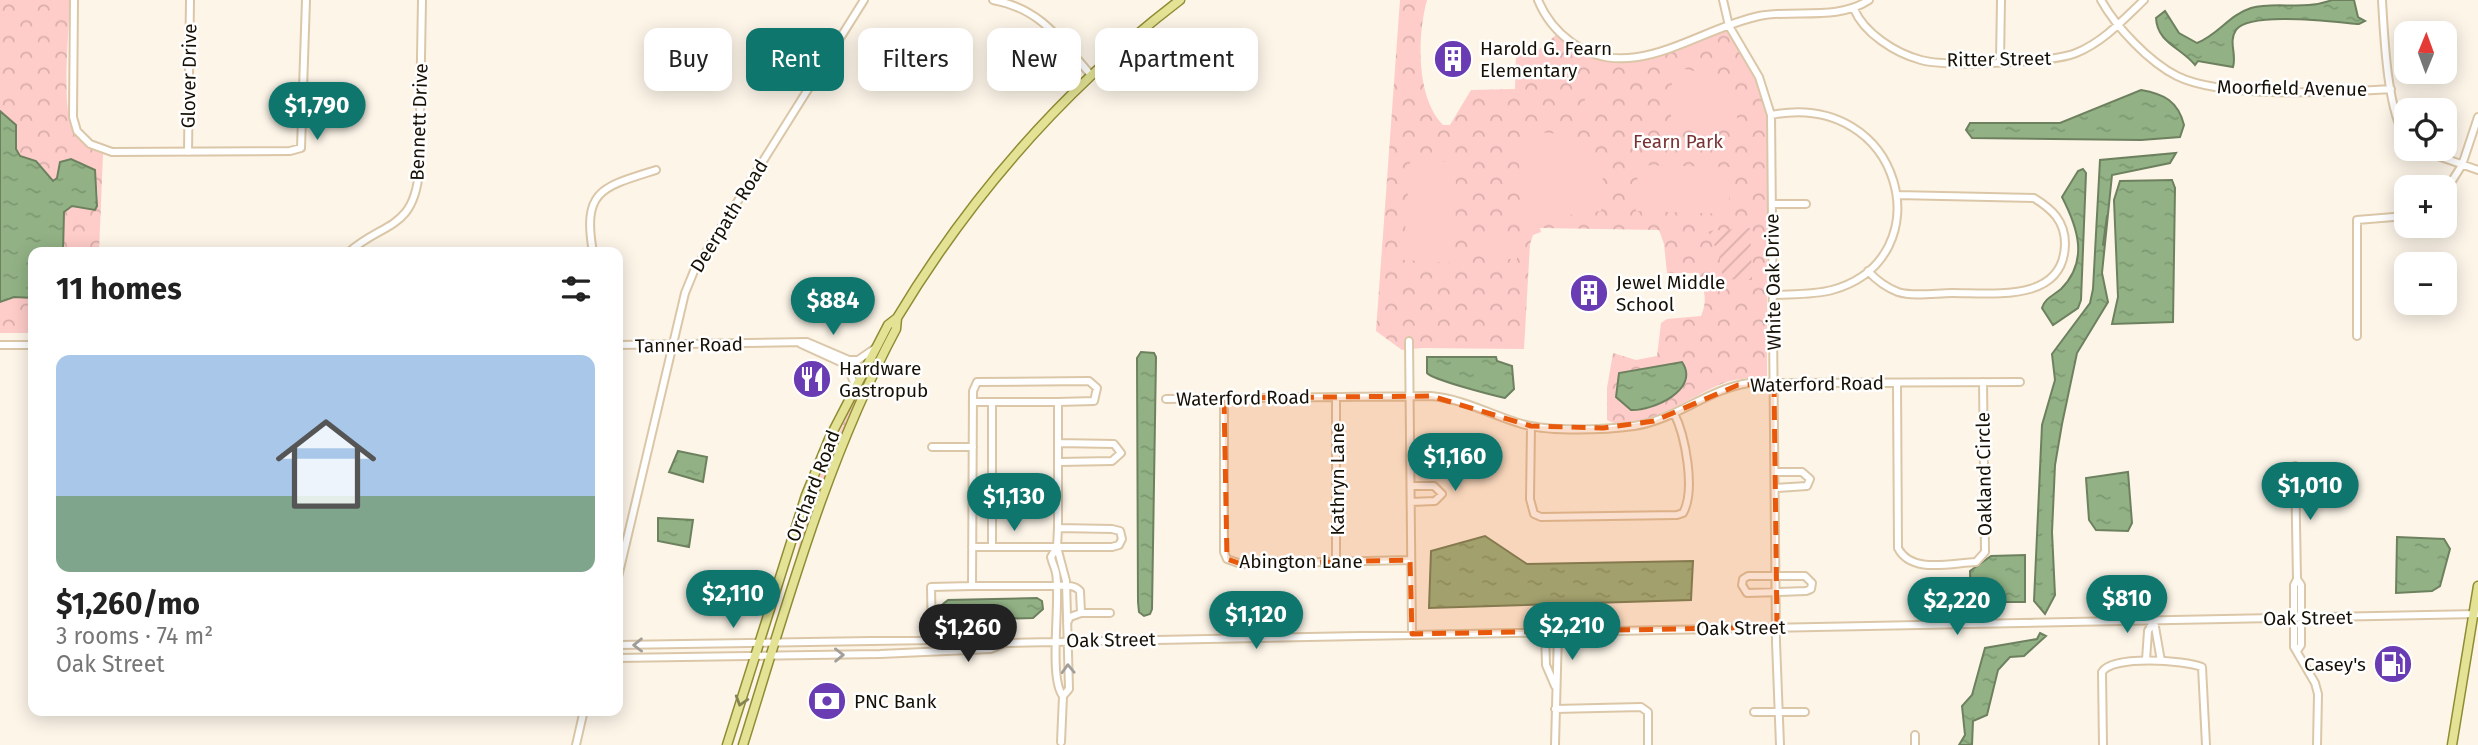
<!DOCTYPE html>
<meta charset="utf-8">
<style>
:root{--surface:#fff;--page:#f6f6f6;--text:#222;--muted:#767676;--accent:#0f766e}
body{margin:0;font-family:"Fira Sans",sans-serif;background:var(--page);color:var(--text);height:100vh;display:flex;flex-direction:column;font-size:26px;white-space:nowrap}
*{box-sizing:border-box;margin:0}
p{font-size:23px;color:var(--muted)}
.icon{flex:none;width:38px;height:38px;fill:none;stroke:currentColor;stroke-width:2;stroke-linecap:round;stroke-linejoin:round}
.map{position:relative;flex:1;overflow:hidden}
.side{position:absolute;left:28px;top:247px;width:595px;height:469px;display:flex;flex-direction:column;background:var(--surface);border-radius:14px;box-shadow:0 4px 18px #0003}
.side>*{flex:none}
.hud{position:absolute;left:644px;top:28px;width:665px;height:63px;display:flex;gap:14px}
.needle{width:46px;rotate:1deg}
.controls{position:absolute;left:2394px;top:21px;display:grid;gap:14px}
.controls a{display:grid;place-items:center;width:63px;height:63px;border-radius:14px;background:var(--surface);box-shadow:0 4px 18px #0003;font-size:35px}
.price{position:absolute;translate:-50% -60px;padding:0 16px;border-radius:24px;background:var(--accent);color:#fff;font-size:23px;line-height:46px;filter:drop-shadow(0 2px 4px #0008)}
.price::after{content:'';position:absolute;left:50%;top:42px;width:21px;height:16px;margin-left:-10px;background:inherit;clip-path:polygon(0 0,100% 0,50% 100%)}
.price.selected{background:#222;color:#fff}
ul{padding:0;list-style:none}
li{display:grid;align-content:center;gap:14px;height:371px;padding:0 28px}
li span{display:grid;place-items:center;height:217px;border-radius:14px;color:#555}
li>.icon{margin-inline-start:auto}
span .icon{width:126px;height:126px;fill:#fffc;stroke-width:1}
li b{font-size:30px}
h2{display:flex;justify-content:space-between;align-items:center;height:84px;padding:0 28px;font-size:30px}
.chip{padding:0 24px;border-radius:14px;background:var(--surface);box-shadow:0 4px 18px #0003;font-size:24px;line-height:63px}
.chip.selected{background:var(--accent);color:#fff}
.map>svg:first-child{display:block}
.grass{fill:url(#grass-dots)}
.park{fill:url(#park-crowns)}
.garden{fill:url(#garden-furrows)}
.pitch{fill:#feccc9}
.water{fill:url(#water-ripples);stroke:#6d815f;stroke-width:2}
.lines{fill:none;stroke-linecap:round;stroke-linejoin:round}
.stream{stroke:#6d815f;stroke-width:2}
.minor-casing{stroke:#dbc7a8;stroke-width:10}
.major-casing{stroke:#908c34;stroke-width:11}
.minor{stroke:#fff;stroke-width:6}
.major{stroke:#e3e295;stroke-width:8}
.oneway{stroke:#a29f9b}
.oneway2{stroke:#878454}
.marked{fill:#e8590c;fill-opacity:0.2;stroke:#e8590c;stroke-width:5;stroke-dasharray:14 9;stroke-linejoin:round}
.labels{text-anchor:middle;dominant-baseline:central;stroke-width:5;stroke-linejoin:round;paint-order:stroke}
.poi-label{font-size:19px;fill:#161005;stroke:#fff;text-anchor:start}
.street-label{font-size:19px;fill:#161005;stroke:#fff}
.park-label{font-size:19px;fill:#7b3232;stroke:#fff}
</style>
<div class="map">
<svg width="2478" height="745" viewBox="0 0 2478 745">
<defs>
<pattern id="grass-dots" width="8" height="8" patternUnits="userSpaceOnUse" patternTransform="scale(1.75)"><rect width="8" height="8" fill="#feccc9"/><path d="M2 2h.1M6 6h.1" fill="none" stroke="#d9aeab" stroke-width="1.8" stroke-linecap="round"/></pattern>
<pattern id="park-crowns" width="20" height="18" patternUnits="userSpaceOnUse" patternTransform="scale(1.75)"><rect width="20" height="18" fill="#feccc9"/><path d="M2 6a3 3 0 1 1 6 0M12 15a3 3 0 1 1 6 0" fill="none" stroke="#d9aeab"/></pattern>
<pattern id="garden-furrows" width="10" height="10" patternUnits="userSpaceOnUse" patternTransform="scale(1.75)"><rect width="10" height="10" fill="#feccc9"/><path d="M-1 1l2-2M0 10L10 0M9 11l2-2" fill="none" stroke="#d9aeab"/></pattern>
<pattern id="water-ripples" width="26" height="14" patternUnits="userSpaceOnUse" patternTransform="scale(1.75)"><rect width="26" height="14" fill="#92b285"/><path d="M2 4q2-2 4 0t4 0M15 11q2-2 4 0t4 0" fill="none" stroke="#7d9871"/></pattern>
</defs>
<rect width="100%" height="100%" fill="#fdf5e8"/>
<!-- grass -->
<path class="grass" d="M872 362 797 554 810 496Z"/>
<!-- park -->
<path class="park" d="M0 0H70C69 29 61 108 73 131 80 144 91 149 103 154L99 252H63L64 212 72 206 95 210C103 188 94 165 71 159L60 162 57 178 53 181 36 161 20 156C10 139 23 125 0 111Z
M1400 0H1427C1417 36 1416 98 1443 125H1450L1471 90 1515 89 1516 54 1535 53 1557 34C1619 81 1661 49 1726 28L1757 77 1767 106V377C1753 378 1738 378 1724 383 1697 392 1635 438 1607 420V388L1613 353 1636 360 1657 356 1661 323 1667 319 1701 316C1708 300 1704 290 1699 273H1667L1664 244 1659 230 1540 228 1541 232 1533 235 1530 244 1524 349 1422 348 1402 350 1376 331Z
M14 297 33 298V333H0V302Z"/>
<!-- garden -->
<path class="garden" d="M1750 228 1752 280 1723 279 1719 255 1708 231Z"/>
<!-- pitch -->
<path class="pitch" d="M1673 68C1712 69 1730 91 1740 126L1673 130 1670 108Z
M1587 95 1600 101 1590 121 1578 116Z
M1522 132C1585 133 1611 138 1601 211L1552 217H1522L1519 164Z
M1410 162H1456L1455 263 1403 260Z
M1638 165 1732 167 1728 214 1636 211Z
M1490 235 1503 236V258H1489Z
M1504 236H1518L1517 259H1504Z"/>
<!-- water -->
<path class="water" d="M2332 0H2354L2358 17 2365 21 2359 24C2334 22 2249 11 2236 30 2228 42 2237 54 2233 67L2198 61 2195 65C2182 48 2157 43 2156 18L2165 11 2179 33 2197 43C2218 35 2229 15 2251 8 2277 1 2303 11 2332 0Z
M2141 90C2164 94 2178 101 2184 125L2180 137 2141 140 1972 138 1966 130 1970 123H2060Z
M0 111 16 125V149L20 156 36 161 53 181 57 178 60 162 71 159 95 170 97 206 95 210 72 206 64 212 63 252H33V298L14 297 0 302Z
M2176 153 2170 163 2112 175 2102 273 2108 302 2077 353 2062 424 2055 465 2052 532 2055 595 2045 614 2034 601 2042 425 2055 380 2052 354 2090 303 2093 289 2100 160Z
M2083 169 2086 173 2081 300 2078 308 2053 325 2042 308C2044 299 2054 295 2061 289 2089 261 2078 228 2062 197L2078 171Z
M2172 180 2175 188 2173 322 2112 324 2118 297 2114 200 2120 181Z
M1141 352 1154 353 1156 357 1152 609 1150 614 1144 616 1139 612 1138 602 1137 358Z
M1427 357H1496L1497 361 1512 366 1514 389 1505 398C1492 395 1433 380 1427 373Z
M1682 362C1701 390 1652 411 1631 410L1616 397 1619 373Z
M678 451 707 457 703 482 669 472Z
M2128 472 2132 523 2128 531 2096 530 2089 520 2086 478Z
M658 518 693 520 689 547 658 541Z
M1485 536 1527 564 1693 561 1691 600 1429 608 1431 551Z
M2397 537 2444 539 2450 549 2440 586 2432 591 2396 593Z
M2025 555V602H1971L1970 571 1991 556Z
M1037 598 1042 601 1043 609 1033 618 949 620 942 616 943 604 948 600Z
M2040 633 2046 636 2024 656 2010 657 1998 670 1987 715 1973 721 1972 745H1959L1965 735 1962 706 1972 695 1985 648 2037 639Z"/>
<g class="lines">
<!-- stream -->
<path class="stream" d="M2103 245 2107 216"/>
<!-- minor casing -->
<g class="minor-casing">
<path id="minor" d="M74 0 73 117 77 131 90 144 112 152 290 151 301 148 306 0
M993 0C1042 9 1060 40 1091 75
M1538 0C1545 17 1556 31 1571 42 1631 86 1697 29 1759 16 1795 9 1837 21 1869 0
M1723 0 1729 26 1759 77 1771 115 1776 642 1780 745
M2101 0C2116 27 2149 62 2177 76 2223 99 2338 92 2391 89
M2382 0C2384 34 2387 111 2406 138
M1854 9C1864 33 1895 53 1921 60 1946 67 2051 63 2076 53 2103 42 2123 20 2144 0
M2000 61 2001 0
M1771 115C1903 89 1945 259 1832 290 1813 295 1793 294 1774 295
M2418 149 2478 170
M188 152 190 0
M2445 192 2462 165 2478 117
M1773 204H1806
M349 252C383 222 414 230 419 171L422 0
M593 252C582 190 602 187 656 170
M1868 271C1877 281 1885 287 1898 292 1914 297 1936 293 1952 293 1993 293 2064 303 2065 244 2065 221 2052 209 2034 198L1897 195
M2357 336V220L2406 216
M1409 341 1412 634
M801 344 847 365 855 385
M0 345H33
M618 345 807 342 849 360H858L874 349
M1897 383 1898 548C1911 574 1950 563 1976 562L1985 552 1983 382
M1224 398V552L1227 559 1241 564 1410 560
M1166 399 1431 396C1464 399 1491 415 1522 424 1550 432 1605 430 1634 426 1676 420 1707 389 1749 383L2020 382
M973 402H1058
M1531 426 1530 499 1534 514 1541 517 1677 515 1683 513C1696 490 1685 435 1674 413
M1058 443 1114 444 1121 453 1112 461 1059 462
M932 447H973
M2295 466 2297 579 2294 585V647L2315 683 2318 694 2317 745
M1775 472H1802L1810 479 1807 486 1776 488
M1411 486H1434L1442 494 1435 501 1411 502
M972 547H1112L1119 545 1122 539 1120 531 1112 529 1058 528
M992 547V402
M1057 547 1066 581 1069 689 1063 696 1061 742
M1336 561V397
M1748 576H1805L1812 583 1811 589 1806 591 1747 593 1742 585 1743 579Z
M618 577 685 293 694 271 864 0
M2154 621 2161 661
M1067 623 1070 617 1081 613H1110
M1545 632 1546 665 1555 686
M932 640 931 587 972 586
M618 645 996 639 1005 643 2478 614
M2297 651 2301 645V585L2297 579
M618 658 880 654 991 649 1005 643
M2146 660 2148 631 2153 622
M1063 696C1048 678 1061 600 1056 573 1055 568 1052 562 1051 557L1057 547 1058 528V402L1094 401 1097 388 1089 381 977 382 973 391 972 586H1056C1064 586 1074 584 1080 591L1081 613
M1555 709 1641 707 1648 712V745
M1754 712H1805
M576 745 584 710
M1555 745 1558 632
M1915 745V735
M2103 745 2102 672C2112 655 2185 660 2202 667L2206 745"/>
</g>
<!-- major casing -->
<g class="major-casing">
<path id="major" d="M727 745 806 495 829 439 888 325 897 318
M743 745C787 604 826 460 896 329L897 318C971 195 1066 87 1180 0
M2452 745 2478 586"/>
</g>
<!-- minor -->
<use href="#minor" class="minor"/>
<!-- major -->
<use href="#major" class="major"/>
</g>
<!-- one-way arrows -->
<defs><path id="oneway-chevron" d="M-2-3.5L2.5 0L-2 3.5" fill="none" stroke-width="1.6" stroke-linecap="round" stroke-linejoin="round" transform="scale(1.75)"/></defs>
<g class="oneway">
<use href="#oneway-chevron" transform="translate(638 645) rotate(179)"/>
<use href="#oneway-chevron" transform="translate(839 655) rotate(-1)"/>
<use href="#oneway-chevron" transform="translate(1068 669) rotate(-92)"/>
</g>
<use class="oneway2" href="#oneway-chevron" transform="translate(741 701) rotate(107)"/>
<!-- marked area -->
<path class="marked" d="M1774 383 1777 627 1412 634 1410 560 1241 564 1227 559 1224 398 1431 396 1531 426 1603 428 1654 421 1738 385Z"/>
<!-- icons -->
<defs>
<g id="building-disc" transform="scale(2.0125)"><circle r="9.5" fill="#6a3cb4" stroke="#fff"/><path d="M-4-6H4V6H1V3H-1V6H-4ZM-2.5-4.3h1.7v1.8h-1.7ZM.8-4.3h1.7v1.8H.8ZM-2.5-1h1.7V.8h-1.7ZM.8-1h1.7V.8H.8Z" fill="#fff"/></g>
<g id="restaurant-disc" transform="scale(2.0125)"><circle r="9.5" fill="#6a3cb4" stroke="#fff"/><path d="M-5-6h1v4h1v-4h1v4h1v-4h1v5L-1.5 .5V6h-2V.5L-5-1ZM5-6V6H3V1.5H1.5Q1.5-4 5-6Z" fill="#fff"/></g>
<g id="fuel-disc" transform="scale(2.0125)"><circle r="9.5" fill="#6a3cb4" stroke="#fff"/><path d="M-5.5-6h7V0h2V4h1.3V-2.5L3-4.5l.8-.8L6-3V5H2.5V1h-1V6h-7ZM-4.2-4.7v3.2H.2V-4.7Z" fill="#fff"/></g>
<g id="bank-disc" transform="scale(2.0125)"><circle r="9.5" fill="#6a3cb4" stroke="#fff"/><path d="M-6-4H6V4H-6ZM0-2.3a2.3 2.3 0 1 0 0 4.6a2.3 2.3 0 1 0 0-4.6Z" fill="#fff"/></g>
</defs>
<g fill-rule="evenodd">
<use href="#building-disc" x="1453" y="59"/>
<use href="#building-disc" x="1589" y="293"/>
<use href="#restaurant-disc" x="812" y="379"/>
<use href="#fuel-disc" x="2393" y="664"/>
<use href="#bank-disc" x="827" y="701"/>
</g>
<g class="labels">
<!-- poi labels -->
<g class="poi-label">
<text x="1480" y="48">Harold G. Fearn<tspan x="1480" dy="22">Elementary</tspan></text>
<text x="1616" y="282">Jewel Middle<tspan x="1616" dy="22">School</tspan></text>
<text x="839" y="368">Hardware<tspan x="839" dy="22">Gastropub</tspan></text>
<text x="2366" y="664" text-anchor="end">Casey's</text>
<text x="854" y="701">PNC Bank</text>
</g>
<!-- street labels -->
<g class="street-label">
<text transform="translate(1999 59) rotate(-1)">Ritter Street</text>
<text transform="translate(189 76) rotate(-89)">Glover Drive</text>
<text transform="translate(2292 88) rotate(1)">Moorfield Avenue</text>
<text transform="translate(419 122) rotate(-88)">Bennett Drive</text>
<text transform="translate(729 216) rotate(-58)">Deerpath Road</text>
<text transform="translate(1773 282) rotate(-91)">White Oak Drive</text>
<text transform="translate(689 345) rotate(-1)">Tanner Road</text>
<text transform="translate(1817 384) rotate(-1)">Waterford Road</text>
<text transform="translate(1243 398) rotate(-1)">Waterford Road</text>
<text transform="translate(1984 474) rotate(-91)">Oakland Circle</text>
<text transform="translate(1337 479) rotate(-90)">Kathryn Lane</text>
<text transform="translate(813 486) rotate(-69)">Orchard Road</text>
<text x="1301" y="561">Abington Lane</text>
<text transform="translate(2308 618) rotate(-1)">Oak Street</text>
<text transform="translate(1741 628) rotate(-1)">Oak Street</text>
<text transform="translate(1111 640) rotate(-1)">Oak Street</text>
</g>
<!-- park labels -->
<g class="park-label">
<text x="1678" y="141">Fearn Park</text>
</g>
</g>
</svg>
<div class="controls">
<a><svg class="needle" viewBox="-14 -14 28 28"><path d="M0-13l5 13h-10z" fill="#e53935"/><path d="M0 13l5-13h-10z" fill="#767676"/></svg></a>
<a><svg class="icon" aria-label="locate" viewBox="0 0 24 24"><circle cx="12" cy="12" r="6"/><path d="M12 2v4M12 18v4M2 12h4M18 12h4"/></svg></a>
<a>+</a>
<a>−</a>
</div>
<b class="price" style="left:317px;top:142px">$1,790</b>
<b class="price" style="left:833px;top:337px">$884</b>
<b class="price" style="left:1455px;top:493px">$1,160</b>
<b class="price" style="left:2310px;top:522px">$1,010</b>
<b class="price" style="left:1014px;top:533px">$1,130</b>
<b class="price" style="left:733px;top:630px">$2,110</b>
<b class="price" style="left:2127px;top:635px">$810</b>
<b class="price" style="left:1957px;top:637px">$2,220</b>
<b class="price" style="left:1256px;top:651px">$1,120</b>
<b class="price" style="left:1572px;top:662px">$2,210</b>
<b class="price selected" style="left:968px;top:664px">$1,260</b>
<div class="hud">
<a class="chip">Buy</a>
<a class="chip selected">Rent</a>
<a class="chip">Filters</a>
<a class="chip">New</a>
<a class="chip">Apartment</a>
</div>
<section class="side">
<h2>11 homes<svg class="icon" aria-label="filters" viewBox="0 0 24 24"><path d="M4 7h16M4 17h16"/><circle cx="9" cy="7" r="2"/><circle cx="15" cy="17" r="2"/></svg></h2>
<ul>
<li><span style="background:linear-gradient(#a9c7e8 65%,#7fa58c 0)"><svg class="icon" aria-label="home" viewBox="0 0 24 24"><path d="M3 11l9-7 9 7M6 9v11h12V9"/></svg></span><div><b>$1,260/mo</b><p>3 rooms · 74 m²</p><p>Oak Street</p></div></li>
</ul>
</section>
</div>
